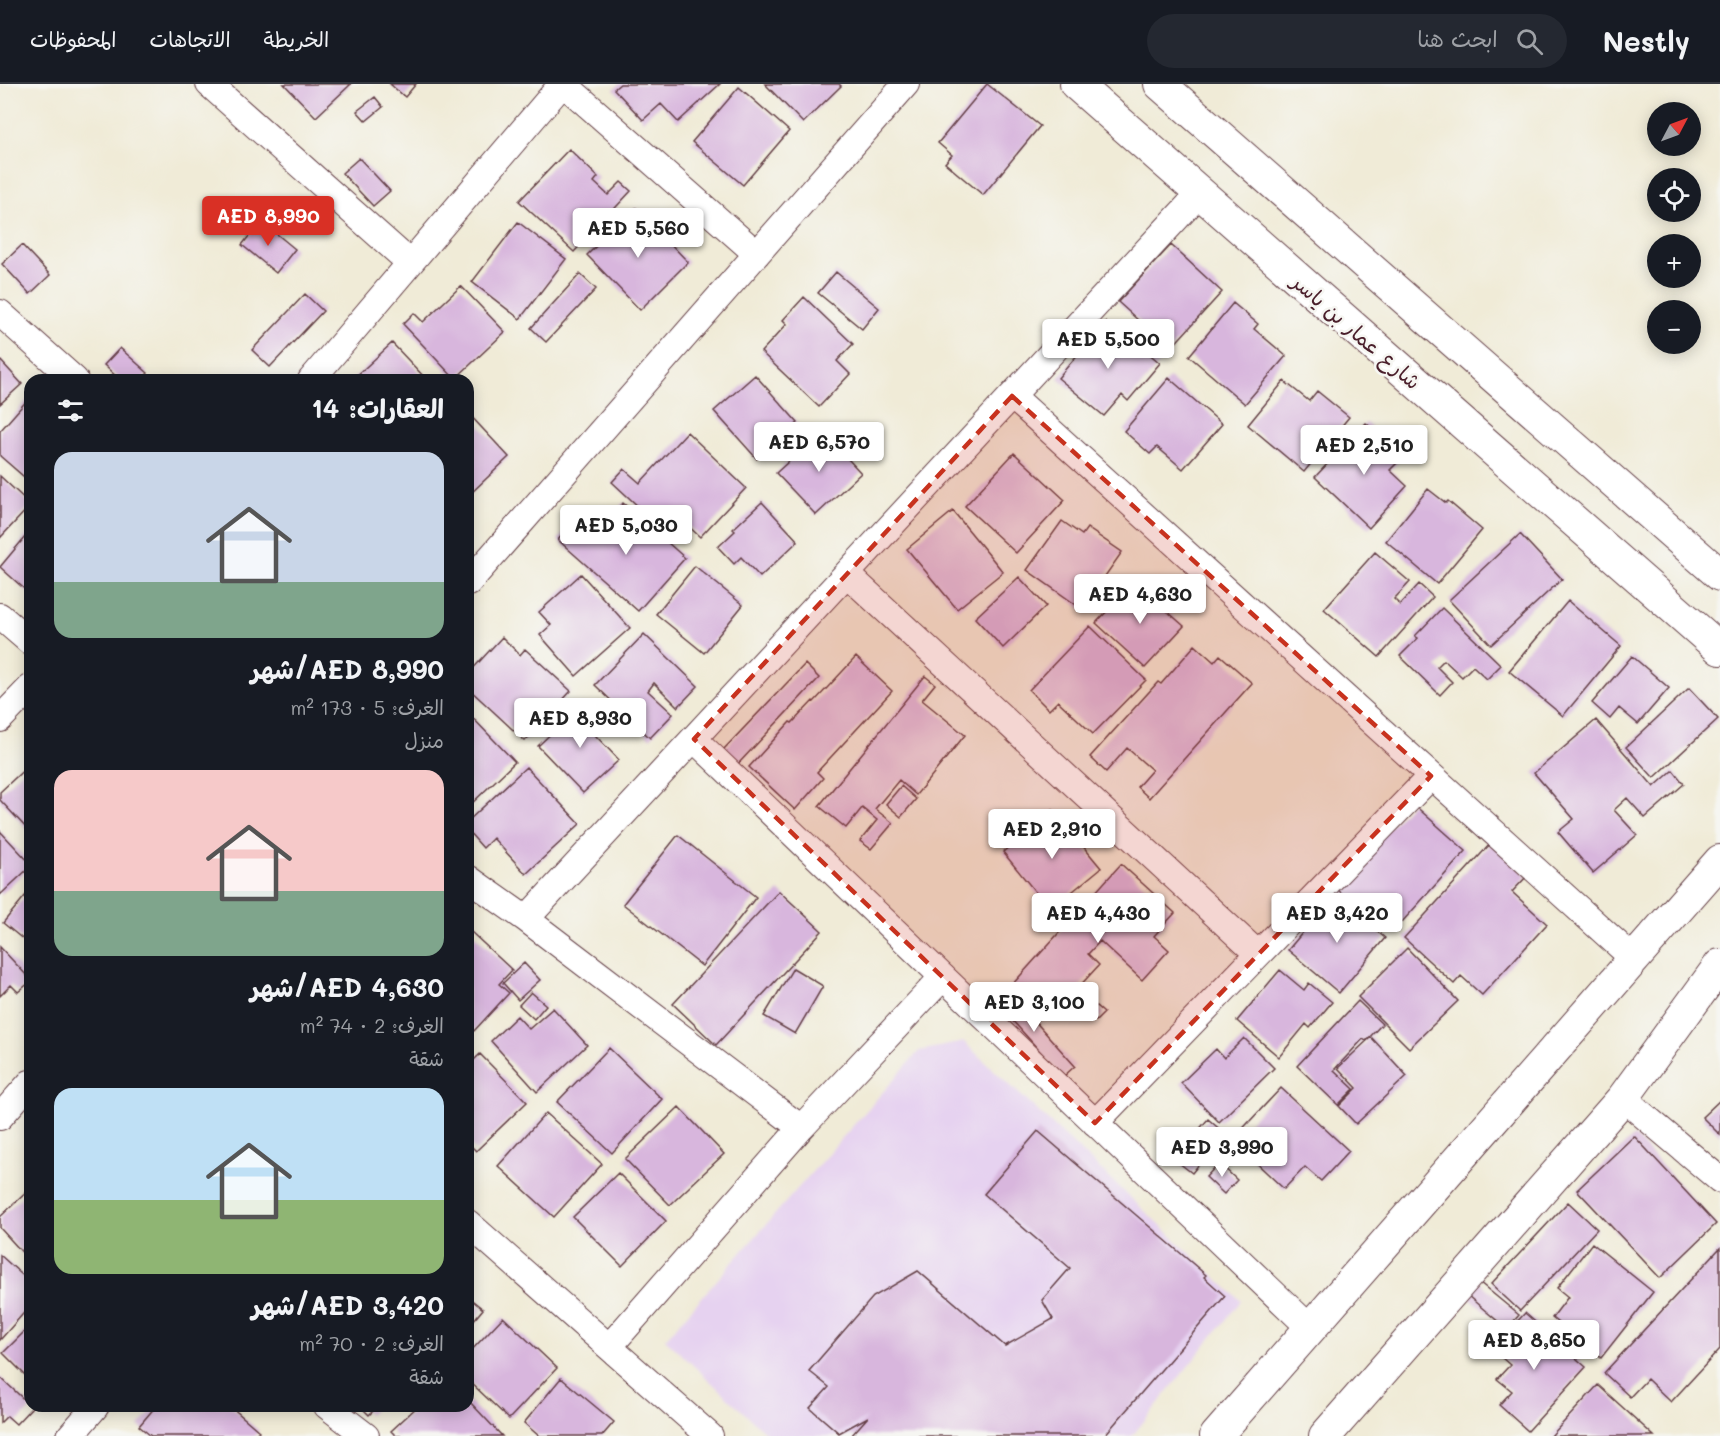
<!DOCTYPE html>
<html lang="ar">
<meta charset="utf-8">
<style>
:root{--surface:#171b24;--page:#242831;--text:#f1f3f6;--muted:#9ea1a6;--line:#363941;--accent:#d93025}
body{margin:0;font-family:Mali,"Playpen Sans Arabic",sans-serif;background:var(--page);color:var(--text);direction:rtl;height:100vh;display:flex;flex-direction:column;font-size:22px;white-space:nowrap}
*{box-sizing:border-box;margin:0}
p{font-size:20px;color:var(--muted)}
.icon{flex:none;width:33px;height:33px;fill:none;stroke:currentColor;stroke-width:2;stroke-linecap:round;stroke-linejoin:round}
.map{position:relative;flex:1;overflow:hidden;direction:ltr}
.sheet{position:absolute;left:24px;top:290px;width:450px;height:1038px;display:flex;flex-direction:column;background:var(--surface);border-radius:18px;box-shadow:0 3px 15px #0003;direction:rtl}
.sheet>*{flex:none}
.needle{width:39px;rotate:49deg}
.fabs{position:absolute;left:1647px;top:18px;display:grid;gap:12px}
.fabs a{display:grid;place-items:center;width:54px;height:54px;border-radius:50%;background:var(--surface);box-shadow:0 3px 15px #0003;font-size:30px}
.price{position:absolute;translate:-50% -51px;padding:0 14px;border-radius:6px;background:#fff;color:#222;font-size:20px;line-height:39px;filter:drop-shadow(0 2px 3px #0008)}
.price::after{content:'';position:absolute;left:50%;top:36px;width:18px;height:14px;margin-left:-9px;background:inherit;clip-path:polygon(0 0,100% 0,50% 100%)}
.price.selected{background:var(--accent);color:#fff}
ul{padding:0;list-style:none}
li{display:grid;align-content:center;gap:12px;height:318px;padding:0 30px}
li span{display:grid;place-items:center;height:186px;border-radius:18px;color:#555}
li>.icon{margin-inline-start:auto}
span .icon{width:108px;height:108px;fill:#fffc;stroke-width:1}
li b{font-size:26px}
h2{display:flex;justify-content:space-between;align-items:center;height:72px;padding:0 30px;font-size:26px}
header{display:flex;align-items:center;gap:36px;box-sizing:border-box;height:84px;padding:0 30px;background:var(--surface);border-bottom:2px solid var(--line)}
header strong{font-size:28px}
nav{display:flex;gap:33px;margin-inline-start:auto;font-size:21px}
.search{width:420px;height:54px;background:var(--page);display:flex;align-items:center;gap:15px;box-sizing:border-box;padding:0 21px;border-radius:33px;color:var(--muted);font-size:22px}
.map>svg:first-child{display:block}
.built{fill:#e6d2f0}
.building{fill:#d8b6dd}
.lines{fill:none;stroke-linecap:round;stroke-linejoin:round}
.minor-casing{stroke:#633e45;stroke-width:28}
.tertiary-casing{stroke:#633e45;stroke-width:34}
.minor{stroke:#fff;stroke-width:26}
.tertiary{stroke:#fff;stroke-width:32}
.marked{fill:#c8321e;fill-opacity:0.2;stroke:#c8321e;stroke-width:4.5;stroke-dasharray:12 8;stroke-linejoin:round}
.labels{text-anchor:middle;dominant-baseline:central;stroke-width:5;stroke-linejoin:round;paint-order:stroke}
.street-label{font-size:21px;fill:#4a1f2b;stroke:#f6f6f2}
</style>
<header>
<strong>Nestly</strong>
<div class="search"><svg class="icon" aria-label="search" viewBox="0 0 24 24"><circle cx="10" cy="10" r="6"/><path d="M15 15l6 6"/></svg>ابحث هنا</div>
<nav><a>الخريطة</a><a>الاتجاهات</a><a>المحفوظات</a></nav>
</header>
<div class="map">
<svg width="1720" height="1352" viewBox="0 0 1720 1352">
<rect width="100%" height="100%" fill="#f6f6f2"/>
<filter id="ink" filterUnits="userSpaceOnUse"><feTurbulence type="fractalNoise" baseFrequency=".0167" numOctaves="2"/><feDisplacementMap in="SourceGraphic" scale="12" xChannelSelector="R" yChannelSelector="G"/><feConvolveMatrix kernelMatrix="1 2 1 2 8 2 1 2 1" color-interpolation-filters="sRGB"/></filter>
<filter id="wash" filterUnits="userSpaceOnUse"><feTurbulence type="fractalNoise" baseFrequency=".008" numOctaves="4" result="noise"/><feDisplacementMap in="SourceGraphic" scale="24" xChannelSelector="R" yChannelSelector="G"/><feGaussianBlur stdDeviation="1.35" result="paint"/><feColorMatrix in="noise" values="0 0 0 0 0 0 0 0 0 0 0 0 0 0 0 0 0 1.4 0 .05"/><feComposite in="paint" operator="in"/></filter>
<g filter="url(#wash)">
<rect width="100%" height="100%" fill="#f0ebd7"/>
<!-- built -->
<path class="built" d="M964 958 1241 1217 1132 1352H769L665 1255 919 967Z"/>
<g id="blocks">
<!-- building -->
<path class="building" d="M284 0H351L316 33Z
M390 0H416L405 13Z
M620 0H720L678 38 661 20 643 36 614 5Z
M765 0H839L841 2 803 39Z
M987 0 1040 42 983 111 945 79 952 71 938 59Z
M739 3 789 47 743 101 692 58Z
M375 13 383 23 366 37 357 27Z
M569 65 598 93 594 98 608 111 621 98 631 107 574 168 519 117Z
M359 74 390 107 373 122 342 89Z
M636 124 688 178 640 226 587 171Z
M261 137 295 165 276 189 242 161Z
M518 138 566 175 520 235 472 198Z
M22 161 50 191 30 210 2 180Z
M1171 161 1222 208 1170 265 1118 218Z
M836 188 879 224 862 245 818 209Z
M580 190 596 205 546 258 531 244Z
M461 202 505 248 455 295 403 240 414 229 423 238Z
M305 210 323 227 270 283 252 266Z
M804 213 853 260 837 277 850 290 819 323 761 268 787 240 783 236Z
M1233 219 1258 240 1254 245 1286 272 1245 320 1189 272Z
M1105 238 1136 264 1139 261 1160 279 1128 317 1122 311 1104 332 1058 294Z
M392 259 427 296H352Z
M120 264 148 289 142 296H120L104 281Z
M0 276 22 300 0 320Z
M755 291 798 339 757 375 714 327Z
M1169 294 1222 340 1183 385 1157 363 1150 370 1124 347Z
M1284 297 1309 317 1317 307 1349 333 1304 388 1248 341Z
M30 313V398L0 372V347Z
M468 329 509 373 468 412Z
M1366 339 1403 373 1390 386 1407 402 1369 444 1315 393Z
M822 347 861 389 816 431 776 389Z
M687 348 746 404 700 453 669 424 655 438 612 398 624 385 640 399Z
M1014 369 1065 416 1016 469 965 422Z
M0 392 30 420V422L0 454Z
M1428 405 1446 419 1448 417 1482 446 1437 500 1386 457Z
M762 418 798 457 760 493 741 473 734 480 718 463 735 447 733 445Z
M623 419 685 474 638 527 558 456 571 441 590 457Z
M953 427 1003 488 957 525 907 465Z
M1062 437 1082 451 1087 444 1122 468 1082 525 1027 486Z
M30 447V510L0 483Z
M1520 450 1562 495 1491 561 1449 516Z
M1375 468 1410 498 1394 515 1400 521 1419 500 1433 513 1379 573 1324 525Z
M695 482 743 521 704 569 656 530Z
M581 490 630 544 576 592 540 551 551 541 539 528Z
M1019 493 1046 522 1003 564 975 534Z
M1134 498 1184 542 1145 584 1096 539Z
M1568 517 1621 562 1563 632 1509 587Z
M1442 524 1501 581 1487 595 1473 582 1462 593 1444 576 1437 583 1452 598 1440 611 1400 572 1418 554 1415 552Z
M1090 542 1146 596 1093 650 1058 617 1049 626 1029 606Z
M644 550 698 602 678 623 654 599 648 607 673 630 650 654 595 601Z
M502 553 520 571 525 565 571 607 525 657 468 604V590Z
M1195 561 1214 578 1220 571 1252 599 1149 714 1137 703 1152 686 1127 664 1106 688 1090 673 1158 598 1161 600Z
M1632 572 1669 604 1638 640 1619 624 1610 635 1592 619Z
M856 573 892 607 817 688 823 694 795 726 749 683 790 638 792 639 813 617 814 618Z
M805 580 819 594 738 680 723 666Z
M925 592 935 600 922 616 965 651 916 711 899 696 875 725 893 739 871 765 860 757 877 736 862 724 846 744 819 722Z
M1689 604 1718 635 1654 694 1626 663Z
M583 619 605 642 595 651 619 676 583 709 538 662Z
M468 629 515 678 468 723Z
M1596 636 1654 703 1673 686 1684 700 1645 734 1627 714 1614 726 1637 751 1593 789 1558 748 1574 735 1534 689Z
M30 680V748L0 716V708Z
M526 683 580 740 526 790 493 754 483 764 468 747V737Z
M901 702 916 715 901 733 886 720Z
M1412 719 1466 767 1402 838 1379 817 1366 832 1335 803Z
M1053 726 1101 784 1050 826 1003 768Z
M0 747 30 779V783L0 811Z
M678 751 756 813 702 882 623 820Z
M1491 759 1527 792 1512 808 1547 840 1482 911 1461 892 1454 900 1404 854Z
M1121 780 1175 829 1154 852 1169 866 1142 896 1100 857 1088 870 1099 881 1077 905 1104 929 1096 937 1074 916 1058 935 1036 915 1031 921 1011 902Z
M30 806V861L3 839Z
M779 807 822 847 716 961 673 920Z
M1334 811 1385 854 1339 909 1288 866Z
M470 847 512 886 499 900 509 909 474 947 468 941V849Z
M0 863 30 895V898L18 908 11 901 0 912Z
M1407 864 1458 917 1409 964 1358 913Z
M524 879 540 896 518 916 503 899Z
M793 884 823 902 795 950 764 932Z
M1280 886 1304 906 1309 899 1332 918 1310 944 1306 940 1279 973 1237 937Z
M1006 905 1075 982 1063 993 994 916Z
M531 908 546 921 534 935 519 921Z
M1358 917 1382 940 1366 957 1363 955 1334 986 1354 1005 1338 1021 1297 982Z
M553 924 587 961 537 1008 491 957 517 932 529 945Z
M1371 953 1407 992 1356 1040 1339 1022 1357 1004 1338 984Z
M1244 954 1274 984 1219 1038 1181 999 1216 965 1224 974Z
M609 964 662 1015 612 1069 557 1018Z
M480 970 527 1018 476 1067 468 1059V982Z
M1281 1004 1349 1067 1321 1097 1305 1083 1284 1105 1232 1056Z
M1720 1016V1051L1702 1033Z
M679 1023 724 1070 670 1121 625 1075Z
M546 1029 602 1080 554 1133 498 1082Z
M1208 1035 1224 1049 1192 1089 1174 1075Z
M1038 1047 1206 1191 1204 1193 1225 1212 1104 1352H851L868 1333 839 1349 810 1324 829 1303 809 1287 873 1213 918 1187 1005 1262 1053 1235 1042 1216 1070 1184 984 1110Z
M1634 1052 1716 1140 1660 1194 1577 1106Z
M1219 1079 1237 1096 1224 1110 1206 1093Z
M618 1089 666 1137 622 1182 573 1133Z
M30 1105V1177L0 1144V1133Z
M1568 1118 1597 1145 1520 1227 1491 1200Z
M1592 1159 1653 1208 1601 1274 1552 1234 1568 1213 1557 1204Z
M1720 1164V1265L1671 1318 1647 1295 1630 1313 1604 1289Z
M0 1171 30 1198V1222L0 1256Z
M1479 1198 1519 1231 1507 1245 1468 1212Z
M468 1213 483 1225 468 1243Z
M1525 1229 1586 1283 1528 1347 1499 1321 1512 1307 1497 1295 1510 1281 1492 1265Z
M503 1233 557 1284 509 1335 468 1296V1270Z
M30 1242V1296L3 1269Z
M0 1293 32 1323 16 1340 7 1332 0 1339Z
M561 1294 614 1338 602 1352H539L524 1339Z
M1598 1301 1654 1352H1551Z
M468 1316 502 1352H396L391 1347 418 1322H468Z
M156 1322H230L259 1347 254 1352H151L139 1342Z
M360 1322H378L369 1331Z"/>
</g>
</g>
<g filter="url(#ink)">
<use href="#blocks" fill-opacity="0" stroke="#633e45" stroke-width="1.5"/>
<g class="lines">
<!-- minor casing -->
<g class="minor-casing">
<path id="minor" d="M209 0 410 179
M564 0 757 170
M0 229 75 296
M311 296 562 0
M1012 312 1634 875
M847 490 1258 870
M468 499 906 0
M0 532 30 558
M0 635 30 604
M694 655 1310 1244
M468 794 526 835 801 1044
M526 835 1200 109
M1623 1014 1720 1096
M0 1033 30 999
M1095 1039 1431 692
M468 1139 710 1352
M609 1263 801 1044 943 893
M327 1322 366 1352
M70 1352 96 1322"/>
</g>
<!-- tertiary casing -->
<g class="tertiary-casing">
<path id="tertiary" d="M1076 0 1720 565
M1160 0 1720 491
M1216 1352 1720 777
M1325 1352 1623 1014 1720 881"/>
</g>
<!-- minor -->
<use href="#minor" class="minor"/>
<!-- tertiary -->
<use href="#tertiary" class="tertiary"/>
</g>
</g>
<!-- marked area -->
<path class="marked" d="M1012 312 1431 692 1095 1039 694 655Z"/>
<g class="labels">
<!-- street labels -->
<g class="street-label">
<text transform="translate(1357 247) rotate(41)">شارع عمار بن ياسر</text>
</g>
</g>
</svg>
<div class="fabs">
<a><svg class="needle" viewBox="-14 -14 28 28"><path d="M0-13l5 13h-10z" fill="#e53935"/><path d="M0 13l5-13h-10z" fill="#9ea1a6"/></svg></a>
<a><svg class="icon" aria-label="locate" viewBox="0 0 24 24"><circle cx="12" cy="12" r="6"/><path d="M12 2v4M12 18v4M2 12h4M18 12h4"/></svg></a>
<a>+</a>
<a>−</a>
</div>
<b class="price selected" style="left:268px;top:163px">AED 8,990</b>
<b class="price" style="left:638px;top:175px">AED 5,560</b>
<b class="price" style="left:1108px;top:286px">AED 5,500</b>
<b class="price" style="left:819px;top:389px">AED 6,570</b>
<b class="price" style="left:1364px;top:392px">AED 2,510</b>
<b class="price" style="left:626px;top:472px">AED 5,030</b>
<b class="price" style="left:1140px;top:541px">AED 4,630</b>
<b class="price" style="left:580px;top:665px">AED 8,930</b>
<b class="price" style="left:1052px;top:776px">AED 2,910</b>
<b class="price" style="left:1098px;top:860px">AED 4,430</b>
<b class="price" style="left:1337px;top:860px">AED 3,420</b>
<b class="price" style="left:1034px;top:949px">AED 3,100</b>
<b class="price" style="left:1222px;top:1094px">AED 3,990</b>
<b class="price" style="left:1534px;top:1287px">AED 8,650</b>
<section class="sheet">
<h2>العقارات: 14<svg class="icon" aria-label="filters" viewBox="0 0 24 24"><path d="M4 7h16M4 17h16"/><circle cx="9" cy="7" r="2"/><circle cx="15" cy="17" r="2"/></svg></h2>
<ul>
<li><span style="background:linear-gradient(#c9d6e8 70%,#7fa58c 0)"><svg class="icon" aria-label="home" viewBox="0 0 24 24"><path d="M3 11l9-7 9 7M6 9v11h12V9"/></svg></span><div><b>AED 8,990/شهر</b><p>الغرف: 5 · 173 m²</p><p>منزل</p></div></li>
<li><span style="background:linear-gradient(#f6c9c9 65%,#7fa58c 0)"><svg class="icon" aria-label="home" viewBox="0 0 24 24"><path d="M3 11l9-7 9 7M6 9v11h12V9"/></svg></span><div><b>AED 4,630/شهر</b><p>الغرف: 2 · 74 m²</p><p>شقة</p></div></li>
<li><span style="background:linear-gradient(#bfe0f5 60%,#8fb573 0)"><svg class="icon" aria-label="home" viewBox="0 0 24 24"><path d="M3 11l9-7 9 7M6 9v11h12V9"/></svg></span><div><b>AED 3,420/شهر</b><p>الغرف: 2 · 70 m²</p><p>شقة</p></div></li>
</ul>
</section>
</div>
